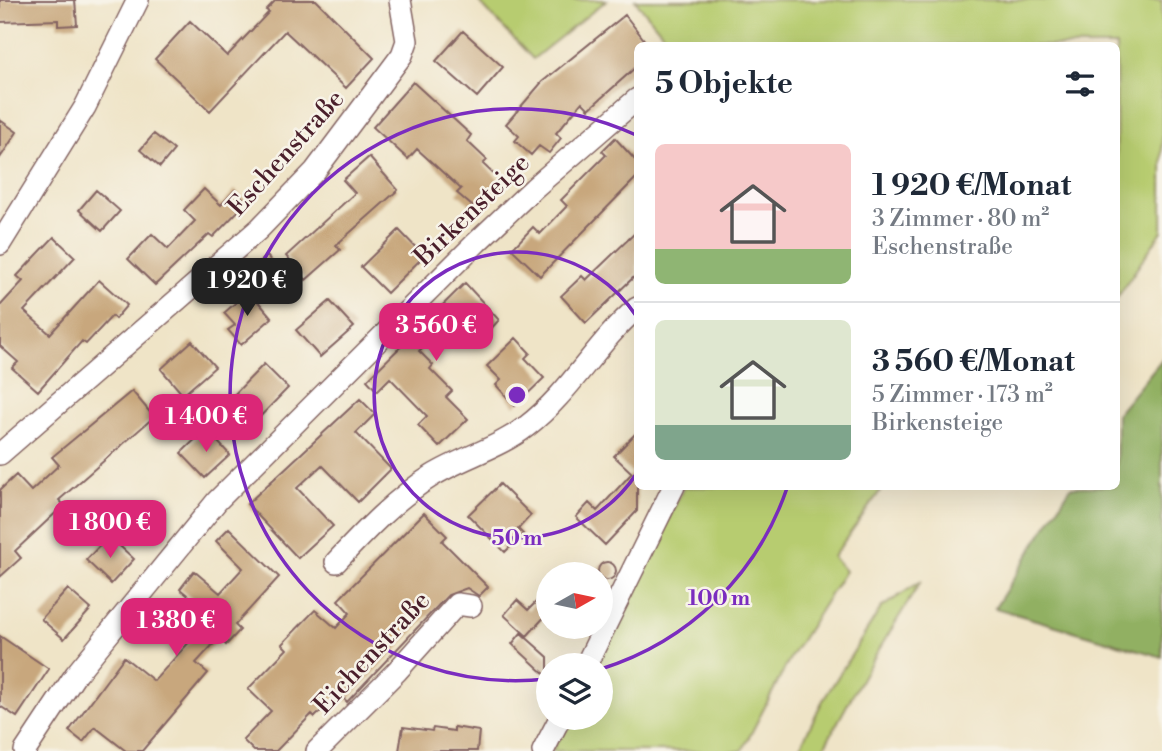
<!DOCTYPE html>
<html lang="de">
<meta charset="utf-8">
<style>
:root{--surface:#fff;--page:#f6f6f7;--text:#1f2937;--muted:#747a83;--line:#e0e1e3;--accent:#db2777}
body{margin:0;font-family:"Libre Bodoni",serif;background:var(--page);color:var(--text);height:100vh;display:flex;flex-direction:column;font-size:26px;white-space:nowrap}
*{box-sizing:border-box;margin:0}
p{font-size:23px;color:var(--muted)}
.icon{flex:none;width:38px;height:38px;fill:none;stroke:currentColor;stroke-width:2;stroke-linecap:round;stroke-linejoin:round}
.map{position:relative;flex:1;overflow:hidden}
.side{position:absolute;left:634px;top:42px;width:486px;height:448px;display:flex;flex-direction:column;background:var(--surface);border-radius:10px;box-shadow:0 7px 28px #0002}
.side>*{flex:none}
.needle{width:46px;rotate:81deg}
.buttons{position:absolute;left:536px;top:562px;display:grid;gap:14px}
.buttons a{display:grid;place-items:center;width:77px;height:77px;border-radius:50%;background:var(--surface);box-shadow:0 7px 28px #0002;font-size:35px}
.price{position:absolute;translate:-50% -60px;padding:0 16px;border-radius:14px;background:var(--accent);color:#fff;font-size:23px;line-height:46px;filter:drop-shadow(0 2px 4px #0008)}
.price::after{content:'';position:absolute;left:50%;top:42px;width:21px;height:16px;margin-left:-10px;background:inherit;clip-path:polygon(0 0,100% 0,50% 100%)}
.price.current{background:#222;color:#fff}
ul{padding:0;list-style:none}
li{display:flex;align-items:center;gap:21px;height:175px;padding:0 21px}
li+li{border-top:2px solid var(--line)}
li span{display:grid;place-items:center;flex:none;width:196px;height:140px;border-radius:10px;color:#555}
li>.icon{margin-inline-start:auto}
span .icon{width:84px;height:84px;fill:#fffc;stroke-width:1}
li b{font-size:30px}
h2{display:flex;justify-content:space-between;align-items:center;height:84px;padding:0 21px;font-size:30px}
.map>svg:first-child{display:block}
.green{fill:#b7cc70;stroke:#80764e;stroke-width:2}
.forest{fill:#91b062;stroke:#6e6846;stroke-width:2}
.building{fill:#c8a77d}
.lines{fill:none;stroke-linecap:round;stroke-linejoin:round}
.street-casing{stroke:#846462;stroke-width:24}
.street{stroke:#fff;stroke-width:21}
.ring{fill:none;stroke:#7b2cbf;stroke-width:3.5}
.labels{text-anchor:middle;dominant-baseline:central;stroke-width:5;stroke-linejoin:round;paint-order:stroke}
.street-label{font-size:26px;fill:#4a1f2b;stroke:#f7f3e8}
.centre{fill:#7b2cbf;stroke:#f7f3e8;stroke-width:3.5}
.ring-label{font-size:21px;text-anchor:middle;font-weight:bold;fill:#7b2cbf;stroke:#f7f3e8;stroke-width:5;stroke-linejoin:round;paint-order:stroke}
</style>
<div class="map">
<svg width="1162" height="751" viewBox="0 0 1162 751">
<rect width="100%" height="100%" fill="#f7f3e8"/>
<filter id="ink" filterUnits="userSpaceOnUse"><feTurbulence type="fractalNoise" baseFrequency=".0143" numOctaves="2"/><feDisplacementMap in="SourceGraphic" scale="14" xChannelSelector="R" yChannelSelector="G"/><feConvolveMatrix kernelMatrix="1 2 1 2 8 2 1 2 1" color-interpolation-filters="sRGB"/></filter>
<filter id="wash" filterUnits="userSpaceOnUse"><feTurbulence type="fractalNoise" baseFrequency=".00686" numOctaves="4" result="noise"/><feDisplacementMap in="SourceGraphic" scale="28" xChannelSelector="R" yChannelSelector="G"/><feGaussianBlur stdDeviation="1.57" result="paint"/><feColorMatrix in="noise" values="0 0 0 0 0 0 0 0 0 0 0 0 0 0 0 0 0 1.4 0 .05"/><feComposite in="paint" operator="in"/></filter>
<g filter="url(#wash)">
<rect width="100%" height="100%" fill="#efe4c7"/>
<!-- green -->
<path class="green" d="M477 0H607L533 59Z
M635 0H1162V231L1117 298 1116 46 672 45Z
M684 487H883L833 557 845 571 790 658 742 751H552L569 718H600V665H596Z
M921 581 864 674 822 751H798L822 702 881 608Z"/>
<!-- forest -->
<path class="forest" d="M1162 359V657L995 608 1071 487 1116 486 1117 414Z"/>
<g id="blocks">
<!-- building -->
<path class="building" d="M0 0H75L77 25 58 26V20L0 22Z
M276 0H316L374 58 346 88 285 31 210 111 155 59 190 21 227 56 269 12 266 10Z
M625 15 649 46H637V66L589 109 582 102 556 133 561 138 549 153 539 146 531 155 515 141 519 136 506 124 542 82Z
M463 31 503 67 477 97 436 61Z
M413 82 471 135 467 141 487 160 483 164 504 184 479 212 457 193 461 189 417 149 408 159 373 127Z
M0 120 17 132 0 158Z
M154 134 174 150 160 167 140 150Z
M615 138 637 162V177L540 276 512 249 533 227 540 234 567 206 561 200 606 155 602 151Z
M369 157 398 190 336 245 340 250 306 280 286 256 355 193 343 180Z
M204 189 221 205 235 190 247 202 213 237 209 234 155 285 128 259 152 234 168 249 195 221 184 210Z
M96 190 120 211 102 231 79 210Z
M399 230 424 256 387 293 361 267Z
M637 231V274L586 323 561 296 582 276 586 280Z
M54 237 75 257 24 311 50 334 99 280 127 305 115 319 112 316 86 344 82 341 38 391 12 368 18 362 0 346V306L23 281 17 276Z
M267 256 278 269 251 293 239 280Z
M465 283 499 320 477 344 461 327 451 337 443 328 419 351 433 365 430 369 452 391 446 397 468 419 439 447 418 425 427 416 390 378 377 391 367 380Z
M249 291 272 318 241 345 228 330 235 325 224 313Z
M330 301 354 327 320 357 296 330Z
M516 338 530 353 525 358 544 378 515 406 496 385 501 380 487 366Z
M192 341 215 367 183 395 161 369Z
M264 364 288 388 248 429 224 405Z
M132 391 154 417 59 500 64 505 15 551 21 558 0 577V490L16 475 31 491 59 465 52 457Z
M360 399 375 414 356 433 391 469 358 502 322 465 297 488 333 526 298 558 247 504Z
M206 429 230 455 205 478 181 453Z
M637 432V511L605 545 576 517 589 503 597 511 632 473 614 456Z
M500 484 531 515 518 529 523 534 505 552 468 515Z
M424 513 447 536 442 541 488 587 479 596 467 588 448 595 347 702 339 693 315 717 312 714 276 751H254L243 740 271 711 248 689 287 649 282 644 315 610 336 628 350 613 338 600Z
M229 528 279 577 235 625 240 630 226 645 219 638 196 663 208 673 142 751H126L95 727 83 742 69 731 124 657 154 681 194 637 190 634 209 613 180 589 194 571 220 593 243 568 216 541Z
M109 536 134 559 111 584 86 560Z
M598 571a9 9 0 1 1 18 0a9 9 0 1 1-18 0Z
M68 589 91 609 64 639 41 619Z
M548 590V613L527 636 504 615 517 600 528 610Z
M521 633 548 657V677L512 644Z
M0 636 49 669 17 717 0 706Z
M403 727 432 731 433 728 454 731V727L479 731 477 751H399Z"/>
</g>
</g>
<g filter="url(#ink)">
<use href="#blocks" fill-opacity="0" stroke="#846462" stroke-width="2"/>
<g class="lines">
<!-- street casing -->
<g class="street-casing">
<path id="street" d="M0 244 85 107 138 0
M0 454 259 229 315 171 402 55 407 41 400 0
M336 562C365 531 396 498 432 476 463 457 499 448 527 426 570 393 596 343 637 308
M586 665 674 486
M25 751 76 674 217 501 477 242 534 188 637 99
M317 751 397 671 457 604 471 606
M543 751 560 718"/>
</g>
<!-- street -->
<use href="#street" class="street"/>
</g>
</g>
<!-- distance rings -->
<g class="ring">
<path d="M637 473A143 143 0 1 1 637 317"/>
<path d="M787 488A286 286 0 0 1 601 669M547 679A286 286 0 1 1 636 135"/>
</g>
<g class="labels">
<!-- street labels -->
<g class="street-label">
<text transform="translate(286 153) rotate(-48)">Eschenstraße</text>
<text transform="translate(472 210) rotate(-44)">Birkensteige</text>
<text transform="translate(372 653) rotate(-47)">Eichenstraße</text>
</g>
</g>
<circle cx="517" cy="395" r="10" class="centre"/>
<g class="ring-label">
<text x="517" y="545">50 m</text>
<text x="719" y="605">100 m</text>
</g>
</svg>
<div class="buttons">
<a><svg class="needle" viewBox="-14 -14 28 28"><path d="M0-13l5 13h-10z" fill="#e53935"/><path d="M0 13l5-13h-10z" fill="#747a83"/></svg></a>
<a><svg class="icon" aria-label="layers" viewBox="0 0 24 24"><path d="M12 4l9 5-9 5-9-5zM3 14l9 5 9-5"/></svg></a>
</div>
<b class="price current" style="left:247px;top:318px">1 920 €</b>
<b class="price" style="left:436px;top:363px">3 560 €</b>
<b class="price" style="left:206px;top:454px">1 400 €</b>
<b class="price" style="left:110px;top:560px">1 800 €</b>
<b class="price" style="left:176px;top:658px">1 380 €</b>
<section class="side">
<h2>5 Objekte<svg class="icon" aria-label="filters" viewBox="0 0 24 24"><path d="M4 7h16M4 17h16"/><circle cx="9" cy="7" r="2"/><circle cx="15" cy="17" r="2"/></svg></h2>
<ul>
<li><span style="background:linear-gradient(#f6c9c9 75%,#8fb573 0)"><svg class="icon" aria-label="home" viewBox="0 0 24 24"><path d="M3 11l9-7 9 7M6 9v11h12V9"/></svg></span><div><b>1 920 €/Monat</b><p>3 Zimmer · 80 m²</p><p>Eschenstraße</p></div></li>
<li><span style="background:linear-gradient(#dfe7d0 75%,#7fa58c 0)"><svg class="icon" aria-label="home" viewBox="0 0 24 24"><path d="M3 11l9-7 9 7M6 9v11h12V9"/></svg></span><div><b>3 560 €/Monat</b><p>5 Zimmer · 173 m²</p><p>Birkensteige</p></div></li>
</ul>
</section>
</div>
